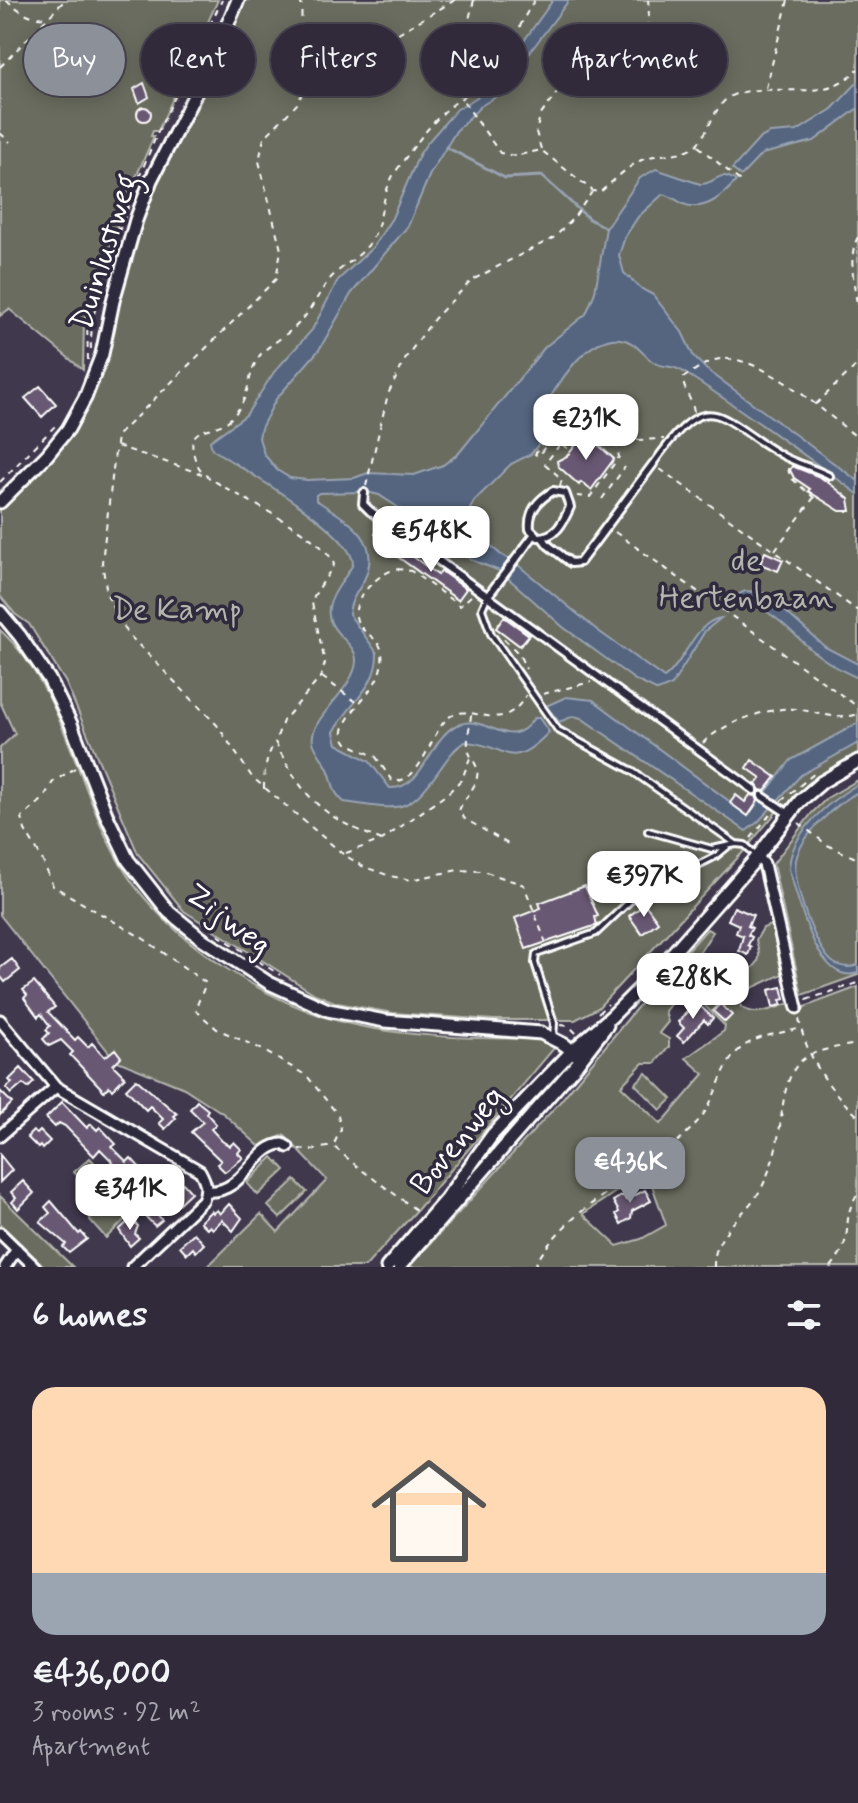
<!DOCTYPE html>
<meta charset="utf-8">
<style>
:root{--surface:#302a3a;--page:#383242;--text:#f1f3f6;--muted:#a8a7af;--line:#4b4654;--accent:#8c9099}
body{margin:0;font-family:Mynerve,sans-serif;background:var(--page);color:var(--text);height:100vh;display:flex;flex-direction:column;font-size:30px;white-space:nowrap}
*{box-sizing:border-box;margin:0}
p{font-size:26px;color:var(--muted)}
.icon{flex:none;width:44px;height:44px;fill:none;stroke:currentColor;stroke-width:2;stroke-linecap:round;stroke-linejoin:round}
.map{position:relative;height:1267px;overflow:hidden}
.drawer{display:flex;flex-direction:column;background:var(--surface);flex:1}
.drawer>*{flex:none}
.hud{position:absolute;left:24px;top:24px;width:810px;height:72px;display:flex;gap:16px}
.price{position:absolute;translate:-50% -68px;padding:0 18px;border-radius:16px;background:#fff;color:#222;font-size:26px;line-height:52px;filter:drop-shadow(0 2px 4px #0008)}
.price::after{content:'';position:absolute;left:50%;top:48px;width:24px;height:18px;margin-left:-12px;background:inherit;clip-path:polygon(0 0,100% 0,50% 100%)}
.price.selected{background:var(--accent);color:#fff}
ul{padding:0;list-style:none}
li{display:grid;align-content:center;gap:16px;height:424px;padding:0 32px}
li span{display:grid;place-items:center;height:248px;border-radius:24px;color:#555}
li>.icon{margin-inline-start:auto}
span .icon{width:144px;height:144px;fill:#fffc;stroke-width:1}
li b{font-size:34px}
h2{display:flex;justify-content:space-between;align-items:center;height:96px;padding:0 32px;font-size:34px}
.pill{padding:0 28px;border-radius:36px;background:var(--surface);box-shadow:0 4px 20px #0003,0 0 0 2px var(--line);font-size:28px;line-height:72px}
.pill.selected{background:var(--accent);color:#fff}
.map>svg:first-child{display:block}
.green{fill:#6a6c5e;stroke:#b4b6ae;stroke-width:2;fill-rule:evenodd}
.water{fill:#55657f;stroke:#99a3b2;stroke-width:2}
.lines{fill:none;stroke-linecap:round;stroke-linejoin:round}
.stream{stroke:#99a3b2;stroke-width:3}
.building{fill:#695973;stroke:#fff;stroke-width:2}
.service-casing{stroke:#fff;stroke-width:10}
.pedestrian-casing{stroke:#fff;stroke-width:12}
.minor-casing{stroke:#fff;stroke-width:15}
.tertiary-casing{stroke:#fff;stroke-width:17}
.path{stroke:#fff;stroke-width:2;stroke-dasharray:6 6;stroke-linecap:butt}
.service{stroke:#2f2a3d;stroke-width:4}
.pedestrian{stroke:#2f2a3d;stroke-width:6}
.minor{stroke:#2f2a3d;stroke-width:9}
.tertiary{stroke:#2f2a3d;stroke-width:11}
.labels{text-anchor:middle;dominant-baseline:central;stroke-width:7;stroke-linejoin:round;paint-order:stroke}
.street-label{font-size:32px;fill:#fff;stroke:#2f2a3d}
.park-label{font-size:32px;fill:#b4b6ae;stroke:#2f2a3d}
</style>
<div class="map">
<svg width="858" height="1267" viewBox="0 0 858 1267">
<rect width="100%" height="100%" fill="#40384d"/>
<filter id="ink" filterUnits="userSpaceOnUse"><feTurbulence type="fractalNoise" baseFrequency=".0125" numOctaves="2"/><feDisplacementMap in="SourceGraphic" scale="16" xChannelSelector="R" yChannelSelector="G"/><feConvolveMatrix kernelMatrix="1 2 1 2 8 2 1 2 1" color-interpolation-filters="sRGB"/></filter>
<g filter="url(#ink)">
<!-- green -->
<path class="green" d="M0 0H218L158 131H153L151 136H154L122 209 98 288 84 320 83 370 9 309 0 316Z
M243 0H858V755L807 785 787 806 783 804 744 851 598 1008 575 1020H494L393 1013 337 1003 315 994 184 911 138 854 66 683 29 624 15 614 0 596V509L48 460 89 401 102 372 111 338 130 249 156 181Z
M0 630C54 679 72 759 100 823 111 849 124 874 143 896 186 948 263 998 328 1018 389 1037 481 1040 545 1038L552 1042 555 1047 418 1209 365 1267H207L261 1214 278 1232 327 1180 284 1135 259 1146 224 1114 184 1088 115 1060 0 915V748L15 734 0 702Z
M858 780V975L802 995 773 864 812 813 827 798Z
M773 924 785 973 743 992 739 996 741 1007C756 1018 775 1008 792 1002L794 1011 858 987V1267H409L559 1103 635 1010 707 929 713 932 693 962 720 976 727 962 751 969C763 960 759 953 756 940L763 928ZM686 984 690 985 698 999 725 1026 724 1031 686 1058 704 1074 661 1124 621 1086 643 1063H655L669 1047V1039L659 1033 668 1022 665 1011ZM647 1171 666 1225 641 1239 617 1246 583 1214Z
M646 1073 672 1099 661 1110 635 1084Z
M273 1157 285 1170 258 1195 247 1183Z
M90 1158 136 1209 106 1238 90 1220 91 1215 100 1205V1201L74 1172Z
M295 1180 307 1192 280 1218 268 1206Z
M0 1196 73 1267H45L0 1224Z"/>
<!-- water -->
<path class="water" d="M553 0H569L497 96 481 106 456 131 430 174 408 226 351 294 319 350 276 399 261 428 259 438 264 454 277 470 290 478 307 480 354 478 368 473 414 475 443 465 459 453 545 347 586 314 595 292 606 228 640 178 656 169 700 184C717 184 718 168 736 181 724 195 706 211 686 205 678 202 672 196 663 194L638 217 625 237 619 255 624 273 642 289 653 295 682 332 694 357 706 369 858 481V494C800 452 742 409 682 371 673 365 662 368 653 362 639 351 633 337 612 339 585 343 565 374 551 396V400L562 413 531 454 511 464 474 501 469 511V522L473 530 500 554 518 565 597 630 664 678C685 663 694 622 721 618L705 631 672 685 658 691 635 680 563 627 500 571 474 561 449 547 410 515 379 495 367 492 319 493 316 495V500C346 520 384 538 364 580 358 592 350 600 349 614L377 653C378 687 348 704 334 732L337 744 369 761 390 788C424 789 429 740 455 726 486 710 509 756 534 718H539L549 732C507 775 509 744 465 742 454 748 447 759 440 769 406 817 400 809 344 802 330 789 335 785 328 769 324 760 316 752 313 742 308 719 355 689 356 661 357 641 325 634 329 607 332 592 346 578 353 564 353 531 240 468 212 449L210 441 246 415 274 372 312 330 338 280 373 247 392 218 419 155 427 143 456 110 482 94 498 77Z
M858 82V108L814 141 762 154 741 176 732 169 760 138 770 133 797 131 832 109Z
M745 591 765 593 825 647 858 664V678C842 671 827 662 814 652 793 635 763 596 734 606L730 599Z
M566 697 593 700 748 815 791 760 858 723V743L801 775 758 822 746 831 581 718 574 716 559 722 546 706Z
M858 784V792C836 804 801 835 796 860 791 881 816 952 834 963 843 968 850 968 858 965V973C817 987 798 897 789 869 790 833 829 801 858 784Z"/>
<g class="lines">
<!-- stream -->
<path class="stream" d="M446 147 505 178 542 176 589 219 606 228"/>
</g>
<!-- building -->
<path class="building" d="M144 83 149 97 139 103 134 89Z
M137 114a7 7 0 1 1 14 0a7 7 0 1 1-14 0Z
M40 386 56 404 42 417 25 398Z
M580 434 593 444 595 442 614 459 591 490 581 482 579 485 558 466 557 461 567 456 575 446 573 438Z
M792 466 820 477 833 486 849 499 851 511H840L808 491 810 489 794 478 790 470Z
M381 526 394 536 388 543 375 534Z
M396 544 438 575 441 571 466 589 458 600 391 552Z
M765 552 783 560 778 571 760 564Z
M504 617 529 635 520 646 496 628Z
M752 760 776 777 765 791 760 790 756 784 761 778 747 768Z
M736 795 745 802 750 795 756 796 758 801 748 816 730 803Z
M662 856 666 866 653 871 649 862Z
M585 886 598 916 595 917 597 925 526 949 515 918 541 908 539 903Z
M645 904 658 922 642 934 629 916Z
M734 907 753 915 748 926 752 928 748 935 752 937 748 945 751 947 748 955 739 951 743 936 736 933 739 925 728 920Z
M12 959 20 970 5 982 0 976V968Z
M34 982 55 1007 48 1012 75 1040 78 1037 88 1047 92 1043 105 1057 115 1049 121 1057 113 1065 125 1077 112 1090 109 1086 104 1091 70 1055 73 1052 61 1040 49 1046 43 1039 49 1033 46 1030 50 1026 41 1014 38 1017 24 998 27 995 23 990Z
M782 987 785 999 780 1000 782 1005 773 1007 769 990Z
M696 1002 713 1018 708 1024 704 1020 684 1042 677 1036 684 1028 678 1022Z
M720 1004 732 1015 725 1022 713 1011Z
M21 1068 34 1082 28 1088 23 1084 11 1094 6 1088 12 1083 9 1080Z
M136 1079 177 1114 174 1116 176 1118 165 1129 159 1123 163 1119 150 1106 146 1110 126 1089Z
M0 1091 12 1103 0 1115Z
M197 1101 208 1110 206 1113 216 1124 211 1129 222 1141 230 1146 234 1142 241 1149 238 1153 243 1158 225 1172 217 1164 221 1161 191 1132 203 1122 190 1109Z
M62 1102 87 1128 91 1124 97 1130 100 1127 116 1144 112 1147 127 1162 131 1158 151 1180 139 1191 121 1177 110 1164 113 1162 100 1149 94 1156 65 1126 59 1123 55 1127 46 1118Z
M33 1131 37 1134 40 1131 50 1141 42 1149 40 1146 38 1148 27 1137Z
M0 1155 12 1170 0 1182Z
M164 1174 178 1187 183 1183 191 1192 174 1208 170 1203 158 1215 162 1220 155 1226 142 1213 146 1209 137 1199 145 1191 155 1202 168 1190 157 1180Z
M23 1181 34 1193 18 1209 12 1202 16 1198 11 1192Z
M645 1190 651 1201 632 1211 631 1218 621 1224 616 1214 619 1212 613 1201 623 1195 626 1200Z
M51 1201 79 1234 81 1232 87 1239 69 1253 63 1247 66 1244 40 1222 50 1213 45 1207Z
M229 1204 242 1218 233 1231 222 1220 213 1229 210 1226 207 1229 200 1222 211 1211 213 1213 217 1210 220 1214Z
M131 1219 138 1226 135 1234 139 1238 130 1246 119 1230Z
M194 1233 204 1244 196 1252 193 1248 187 1254 180 1246Z"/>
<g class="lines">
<!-- service casing -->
<g class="service-casing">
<path id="service" d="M653 464C711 381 717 419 783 456 798 464 815 468 830 476
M487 597 482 609 491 634 558 730 629 769 736 844
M648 831 712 849 736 844 745 845 756 855
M553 1038 554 1023 535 963 536 954 596 933 633 898 716 856 727 847"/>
</g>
<!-- pedestrian casing -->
<g class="pedestrian-casing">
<path id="pedestrian" d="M553 491 565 493 570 507C563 522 557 537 538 537L530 529C528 511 538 500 553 491Z
M364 493 363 504 370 511 754 790
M542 537 548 545 571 563 580 562 653 464
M487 597 534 535
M762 796 789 814"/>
</g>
<!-- minor casing -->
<g class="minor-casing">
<path id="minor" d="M758 857 764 864 797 1008
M0 1020 56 1087 200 1171C206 1182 208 1188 203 1200L132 1267
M0 1136 56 1087
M207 1191C244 1195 255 1144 283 1144L288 1147
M0 1233 35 1267
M5 1267 17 1249"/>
</g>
<!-- tertiary casing -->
<g class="tertiary-casing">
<path id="tertiary" d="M0 502 47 455 68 429 85 398 102 354 113 301 136 220 151 180 211 63 238 0
M0 612 20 636 49 679 71 724 106 814 128 860 169 912 201 938 269 983 328 1010 385 1021 541 1033 565 1045 581 1059
M387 1267 446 1199 493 1134 572 1051 612 1016 657 971 754 861 800 801 822 782 858 761
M399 1267 577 1064 607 1025"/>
</g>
<!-- path -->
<path class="path" d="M6 0C21 11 29 19 48 17
M301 0C303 30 298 60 304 89
M455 0 395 35 344 58 304 89 298 103 264 138 259 161 281 250 276 279 117 436 102 562 107 594 117 617 130 636 217 725 252 777 343 854 362 866 390 876 411 880 458 870 483 871 524 885 546 943
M474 0 452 85 500 153 515 156 541 150 593 191 600 192C614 181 627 166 644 159 660 152 684 157 697 144 713 127 714 99 739 93 781 82 823 105 858 69
M0 67 65 0
M766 88 788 0
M0 133 10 142
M698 146 740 181
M541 149 536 132 540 116 584 55C616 34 655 61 648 0
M858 237C847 256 855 289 858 310
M91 349C89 308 114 244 129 205
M88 360 87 320 100 292 116 233 157 134 222 0
M816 404 858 364
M694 412C692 399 683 390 683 378 694 371 708 360 721 359 763 355 825 413 858 438
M553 438 571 451
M544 441 535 454 538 456 566 419 562 417 553 430
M117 446 202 474
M788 468 790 477 813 497
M660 469 858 611
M0 482 58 423
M366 486 388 394 407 356 434 319 472 280 555 237 575 216 592 192
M560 486 562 479 545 464 574 426 589 429 615 441 664 439
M577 496 590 497 619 457 616 443
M602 499 625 467
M615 532 858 707
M775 550 815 496
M471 596 460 606 411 571C405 570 399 568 393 570 377 575 353 598 356 616 359 640 393 633 379 674 373 693 339 719 343 737L347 743 376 757 392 781C422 784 429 734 448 718 470 699 501 739 526 695
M504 639 519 654 526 669
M322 677 359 704
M543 694 591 682
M471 715C470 726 467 737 468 747 469 760 480 763 477 777 475 790 463 798 459 811L465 819 510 845
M703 743C721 724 770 706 796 709 817 712 837 721 858 714
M75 768 53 782 42 800 22 818 25 830 42 859 53 886 144 939 206 983 195 1010 217 1029 259 1048 307 1076 338 1115 341 1129 333 1146 359 1168 419 1212
M264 789C264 771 266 757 275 742
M781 801 816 772
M799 823 827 845 858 859
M751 838 772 812
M382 840C322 817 304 799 275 742L283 721 321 677 325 663 312 603 314 596 334 565C327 536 232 495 207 476 199 471 194 459 193 450 188 427 212 431 225 423 232 419 241 407 244 399 250 385 250 367 261 354 266 347 289 334 298 324 312 310 318 294 329 280 341 266 359 258 369 244 384 224 380 194 396 171 412 149 430 123 451 106 465 94 482 88 494 74 513 51 518 23 535 0
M346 853 382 840 447 794 462 779 470 758
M218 935 280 975
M806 1000 858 983
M598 1013 608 1004
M799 1019C806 1057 830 1091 858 1116
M561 1025 569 1026 576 1033
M299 1149 312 1150 332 1146
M534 1267C570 1199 650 1177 699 1120 717 1099 721 1066 738 1051 754 1035 780 1034 801 1028
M714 1267C713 1231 749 1214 763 1185 770 1170 775 1154 778 1138 783 1114 782 1080 800 1062 813 1049 840 1047 858 1044
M831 1267C858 1234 838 1223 858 1193"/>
<!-- service -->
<use href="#service" class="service"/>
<!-- pedestrian -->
<use href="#pedestrian" class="pedestrian"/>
<!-- minor -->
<use href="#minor" class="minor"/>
<!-- tertiary -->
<use href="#tertiary" class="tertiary"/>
</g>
</g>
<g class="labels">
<!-- street labels -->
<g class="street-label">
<text transform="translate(105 252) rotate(-73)">Duinlustweg</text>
<text transform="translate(228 920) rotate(37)">Zijweg</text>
<text transform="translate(458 1141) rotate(-51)">Bovenweg</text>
</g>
<!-- park labels -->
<g class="park-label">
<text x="746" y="561">de<tspan x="746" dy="37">Hertenbaan</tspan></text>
<text x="177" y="610">De Kamp</text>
</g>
</g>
</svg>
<b class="price" style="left:586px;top:462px">€231K</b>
<b class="price" style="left:431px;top:574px">€548K</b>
<b class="price" style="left:644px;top:919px">€397K</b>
<b class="price" style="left:693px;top:1021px">€288K</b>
<b class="price selected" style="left:630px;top:1205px">€436K</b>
<b class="price" style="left:130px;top:1232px">€341K</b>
<div class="hud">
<a class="pill selected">Buy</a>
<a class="pill">Rent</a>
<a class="pill">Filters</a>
<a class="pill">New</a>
<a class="pill">Apartment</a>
</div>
</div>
<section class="drawer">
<h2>6 homes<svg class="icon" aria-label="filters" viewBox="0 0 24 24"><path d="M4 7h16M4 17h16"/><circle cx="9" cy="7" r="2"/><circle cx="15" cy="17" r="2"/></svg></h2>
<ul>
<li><span style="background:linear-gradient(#ffd9b3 75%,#9aa5b1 0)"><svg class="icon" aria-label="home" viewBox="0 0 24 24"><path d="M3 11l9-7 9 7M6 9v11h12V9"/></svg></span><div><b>€436,000</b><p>3 rooms · 92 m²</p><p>Apartment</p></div></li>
</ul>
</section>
